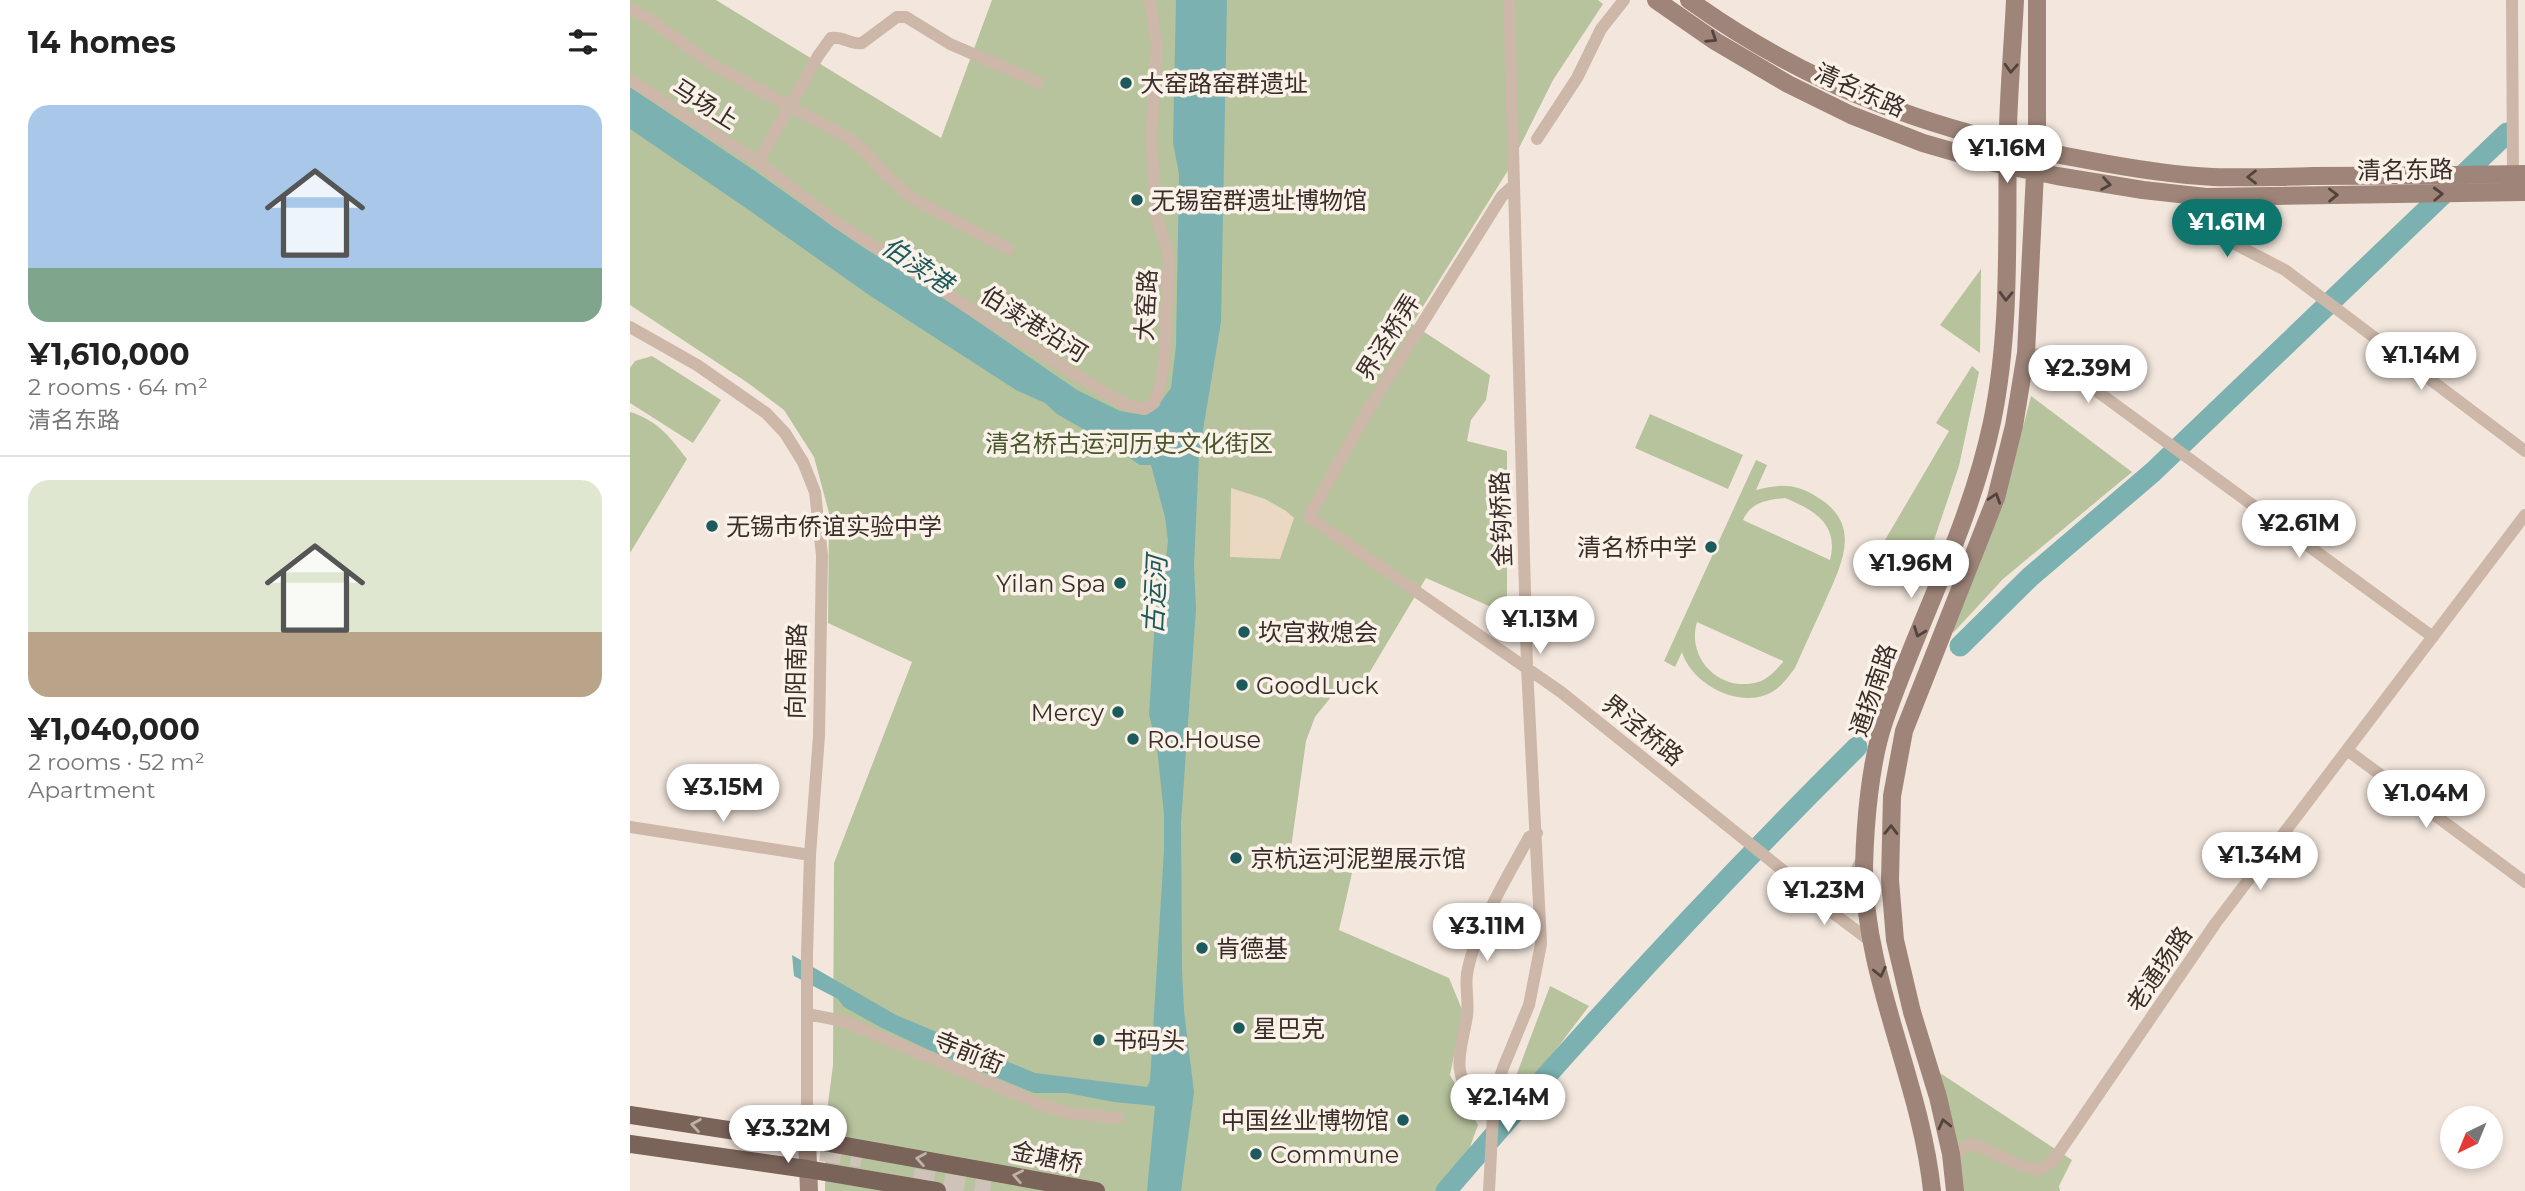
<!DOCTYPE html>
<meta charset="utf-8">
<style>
:root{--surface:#fff;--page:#f2f2f2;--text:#222;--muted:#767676;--line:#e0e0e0;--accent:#0f766e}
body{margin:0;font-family:Montserrat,"Noto Sans SC",sans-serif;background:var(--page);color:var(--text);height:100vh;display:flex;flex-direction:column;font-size:26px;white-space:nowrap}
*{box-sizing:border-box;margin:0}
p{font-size:23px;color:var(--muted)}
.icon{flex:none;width:38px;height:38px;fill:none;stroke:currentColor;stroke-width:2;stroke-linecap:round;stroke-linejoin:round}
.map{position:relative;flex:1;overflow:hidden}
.details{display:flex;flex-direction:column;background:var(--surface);width:630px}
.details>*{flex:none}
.needle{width:46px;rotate:223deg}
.fabs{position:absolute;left:1810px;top:1106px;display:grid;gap:14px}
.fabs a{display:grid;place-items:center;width:63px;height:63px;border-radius:50%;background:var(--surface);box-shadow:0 4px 10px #0003;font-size:35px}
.price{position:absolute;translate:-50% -60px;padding:0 16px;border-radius:24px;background:#fff;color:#222;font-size:23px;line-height:46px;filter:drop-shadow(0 2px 4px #0008)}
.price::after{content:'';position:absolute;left:50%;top:42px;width:21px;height:16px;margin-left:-10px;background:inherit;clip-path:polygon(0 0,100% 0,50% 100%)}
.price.current{background:var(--accent);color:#fff}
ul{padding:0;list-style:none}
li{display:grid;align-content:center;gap:14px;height:371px;padding:0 28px}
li+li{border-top:2px solid var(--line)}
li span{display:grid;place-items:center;height:217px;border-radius:21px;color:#555}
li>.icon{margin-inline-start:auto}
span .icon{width:126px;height:126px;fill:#fffc;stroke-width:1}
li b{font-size:30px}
h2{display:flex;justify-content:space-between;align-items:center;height:84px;padding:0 28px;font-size:30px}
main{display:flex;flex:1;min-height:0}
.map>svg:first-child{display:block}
.green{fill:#b7c39c;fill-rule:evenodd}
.plaza{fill:#ebd8c3}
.water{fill:#7bb1b1}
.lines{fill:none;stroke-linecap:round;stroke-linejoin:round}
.river{stroke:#7bb1b1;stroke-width:21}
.highway-tunnel{stroke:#cec2b9;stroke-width:21;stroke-dasharray:21 10;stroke-linecap:butt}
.street{stroke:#ccb7a8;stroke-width:12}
.secondary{stroke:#9f8579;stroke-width:18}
.primary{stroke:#7a6359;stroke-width:18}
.oneway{stroke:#52433c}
.oneway2{stroke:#c0b2a8}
.poi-dot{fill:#1d5a5b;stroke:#faf2e9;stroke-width:2.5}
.labels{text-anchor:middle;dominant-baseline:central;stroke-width:7;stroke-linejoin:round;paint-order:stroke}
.poi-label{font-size:24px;fill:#382d28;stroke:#faf2e9;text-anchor:start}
.street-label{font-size:24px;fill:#382d28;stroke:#faf2e9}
.park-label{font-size:24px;fill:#49572b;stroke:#faf2e9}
.water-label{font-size:26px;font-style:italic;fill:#1d5a5b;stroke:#faf2e9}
</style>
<main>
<section class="details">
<h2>14 homes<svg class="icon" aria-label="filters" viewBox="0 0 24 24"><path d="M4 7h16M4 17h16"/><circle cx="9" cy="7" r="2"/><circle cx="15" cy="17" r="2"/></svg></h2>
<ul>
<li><span style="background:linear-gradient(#a9c7e8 75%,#7fa58c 0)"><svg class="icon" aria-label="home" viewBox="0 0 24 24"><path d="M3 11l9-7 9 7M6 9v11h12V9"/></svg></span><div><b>¥1,610,000</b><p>2 rooms · 64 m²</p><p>清名东路</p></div></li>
<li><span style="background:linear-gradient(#dfe7d0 70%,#b9a48a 0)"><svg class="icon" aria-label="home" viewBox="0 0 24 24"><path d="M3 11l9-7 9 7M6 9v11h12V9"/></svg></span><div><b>¥1,040,000</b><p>2 rooms · 52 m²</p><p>Apartment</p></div></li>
</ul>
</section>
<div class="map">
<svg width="1895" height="1191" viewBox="0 0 1895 1191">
<rect width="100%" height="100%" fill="#f3e7dd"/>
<!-- green -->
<path class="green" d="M0 0H86L311 138 362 0H968L973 4 923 80 877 172 782 324 860 375 856 400 841 420 837 441 877 451V614L796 578 729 690 713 682 685 717 676 741 659 862 722 873 709 930 819 978 833 1012 820 1075 848 1125 836 1158 807 1191H195L196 1119 203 1065 204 863 282 662 198 623 199 513 184 457 154 410 118 383 0 305Z
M1351 269 1350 353 1310 325Z
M22 356 91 400 63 443 0 403V368L5 361Z
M1342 366 1349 372 1329 466 1297 561 1255 540 1319 431 1306 423Z
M1401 396 1502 472 1373 579 1323 633 1324 619 1373 505Z
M0 412C27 420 40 437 57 459L0 553Z
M1020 414 1113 455 1098 489 1005 448Z
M1126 460 1137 465 1126 490C1150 484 1165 483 1187 497 1234 525 1211 565 1194 604 1184 626 1174 647 1165 668 1158 677 1152 686 1142 692 1111 710 1062 685 1052 652L1045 667 1034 661ZM1155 498C1185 510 1209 525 1200 560L1113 520C1121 502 1137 500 1155 498ZM1067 622 1153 661V662C1146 670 1138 679 1128 682 1090 693 1056 658 1067 622Z
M920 986 959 1006 906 1076 883 1099 886 1076Z
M1310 1073 1442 1160 1429 1186 1430 1191H1333Z"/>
<!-- plaza -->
<path class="plaza" d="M601 488 635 499 656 511 664 518 650 559 600 557Z"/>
<!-- water -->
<path class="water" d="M546 0H597L591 322 569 454 564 565 566 609 551 823 552 969 554 1011 564 1092 551 1191H517L525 1106 484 1102 437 1093H404L299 1050 252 1028 214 1007 208 999 164 976 162 955 266 1015 405 1073 517 1087 520 1081 534 849V814L527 748 519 714 525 619 531 599 538 541 535 517 521 465H510L479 444 427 414 415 403 386 390 239 295 113 206 0 129V87L125 171 225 242 318 301 447 390 490 411 513 415 526 408 541 388 546 346 549 174 543 142Z"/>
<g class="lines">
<!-- river -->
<path class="river" d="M1330 646 1400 577 1523 472 1877 133
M816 1191C947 1038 1084 889 1227 747"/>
<!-- highway-tunnel -->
<path class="highway-tunnel" d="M160 1146 232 1157
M283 1179 360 1191"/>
<!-- street -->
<path class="street" d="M1882 0 1883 174
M0 9 18 18 80 63 220 139 237 153 257 176 285 200 379 249
M0 80 128 162 205 221 365 325 474 392 497 405 515 409 524 403 529 390 534 363 539 256 526 216 521 139 527 45 520 0
M907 139 947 78 971 29 994 0
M128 162 188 56 201 38C213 36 221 45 232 43L267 17H276L320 44 408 82
M883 186 872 196 735 415 679 517 931 692 1170 884 1183 898 1243 943
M1576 197 1570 226 1655 270 1895 451
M0 327 67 365 136 413 155 433 173 462 185 492 192 555 189 736 180 855 177 953V1139
M1396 353 1417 356 1453 381 1803 637
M1717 750 1895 882
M0 827 180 855
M1180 888C1210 904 1220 884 1232 859
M177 1014 213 1021 412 1105 439 1113 488 1118
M864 1096 845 1103C820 1069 831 1053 837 1016 839 1002 835 987 837 974 844 931 878 876 899 837L907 833
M1321 1154 1343 1144 1394 1167 1409 1170 1423 1161 1585 924 1895 515
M859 1191 864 1096 873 1068 899 1005 911 944 897 667 879 0"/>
<!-- secondary -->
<path class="secondary" d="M1026 0 1085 41 1158 84 1221 115 1293 143 1359 162 1427 176 1513 190 1576 197 1895 192
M1059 0C1183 89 1308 133 1457 160 1499 168 1541 175 1583 177 1616 178 1650 177 1683 176 1754 176 1824 175 1895 174
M177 1139 179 1191
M1302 1191C1291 1082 1234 977 1234 868 1235 824 1240 763 1254 722 1288 622 1340 527 1362 422 1382 326 1376 226 1378 129 1379 86 1383 43 1385 0
M1325 1191 1321 1154 1308 1097 1282 1012 1265 940 1260 880 1262 796 1274 731 1366 498 1384 426 1396 353 1407 133V0"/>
<!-- primary -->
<path class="primary" d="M0 1115 151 1138 177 1139 466 1191
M0 1144 177 1169 307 1191"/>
</g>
<!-- one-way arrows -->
<defs><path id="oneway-chevron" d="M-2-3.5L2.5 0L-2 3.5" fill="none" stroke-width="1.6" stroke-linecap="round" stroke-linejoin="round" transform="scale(1.75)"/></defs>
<g class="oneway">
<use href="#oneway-chevron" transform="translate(1082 38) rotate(33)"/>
<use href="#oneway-chevron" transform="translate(1381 68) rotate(93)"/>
<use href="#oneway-chevron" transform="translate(1622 177) rotate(180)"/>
<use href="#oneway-chevron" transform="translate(1476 184) rotate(9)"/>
<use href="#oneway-chevron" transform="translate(1808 194) rotate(-2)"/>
<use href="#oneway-chevron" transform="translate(1703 195) rotate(-1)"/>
<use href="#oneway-chevron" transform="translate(1376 296) rotate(92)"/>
<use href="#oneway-chevron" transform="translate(1365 498) rotate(-72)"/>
<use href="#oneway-chevron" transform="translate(1289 632) rotate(111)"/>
<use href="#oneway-chevron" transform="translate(1261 830) rotate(-89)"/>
<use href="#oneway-chevron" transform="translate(1250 972) rotate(77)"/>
<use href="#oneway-chevron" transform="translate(1314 1124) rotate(-103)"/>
</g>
<g class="oneway2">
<use href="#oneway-chevron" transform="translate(66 1125) rotate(-171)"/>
<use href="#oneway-chevron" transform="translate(291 1159) rotate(-170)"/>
<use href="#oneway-chevron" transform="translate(388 1176) rotate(-169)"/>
</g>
<!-- markers -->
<g class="poi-dot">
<circle cx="496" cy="83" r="7"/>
<circle cx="507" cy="200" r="7"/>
<circle cx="82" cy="526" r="7"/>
<circle cx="1081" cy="547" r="7"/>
<circle cx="490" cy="583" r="7"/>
<circle cx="614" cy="632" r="7"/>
<circle cx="612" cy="685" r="7"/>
<circle cx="488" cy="712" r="7"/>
<circle cx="503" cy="739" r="7"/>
<circle cx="606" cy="858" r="7"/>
<circle cx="572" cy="948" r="7"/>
<circle cx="609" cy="1028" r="7"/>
<circle cx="469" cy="1040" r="7"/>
<circle cx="773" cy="1120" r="7"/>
<circle cx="626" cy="1154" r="7"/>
</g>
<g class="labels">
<!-- poi labels -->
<g class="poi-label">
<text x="510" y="83">大窑路窑群遗址</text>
<text x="521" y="200">无锡窑群遗址博物馆</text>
<text x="96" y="526">无锡市侨谊实验中学</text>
<text x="1067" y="547" text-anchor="end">清名桥中学</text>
<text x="476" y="583" text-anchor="end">Yilan Spa</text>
<text x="628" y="632">坎宫救熄会</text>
<text x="626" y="685">GoodLuck</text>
<text x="474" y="712" text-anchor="end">Mercy</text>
<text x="517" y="739">Ro.House</text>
<text x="620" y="858">京杭运河泥塑展示馆</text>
<text x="586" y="948">肯德基</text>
<text x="623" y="1028">星巴克</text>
<text x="483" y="1040">书码头</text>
<text x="759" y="1120" text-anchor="end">中国丝业博物馆</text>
<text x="640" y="1154">Commune</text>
</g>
<!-- street labels -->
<g class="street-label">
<text transform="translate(1230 90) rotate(24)">清名东路</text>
<text transform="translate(75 104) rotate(32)">马场上</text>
<text transform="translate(1775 170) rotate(-1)">清名东路</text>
<text transform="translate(516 305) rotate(-87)">大窑路</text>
<text transform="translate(404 324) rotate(32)">伯渎港沿河</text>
<text transform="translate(758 337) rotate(-58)">界泾桥弄</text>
<text transform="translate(871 519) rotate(-92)">金钩桥路</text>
<text transform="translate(166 671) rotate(-89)">向阳南路</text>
<text transform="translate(1243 690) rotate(-71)">通扬南路</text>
<text transform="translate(1013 730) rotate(39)">界泾桥路</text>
<text transform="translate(1529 969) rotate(-56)">老通扬路</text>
<text transform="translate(339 1052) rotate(22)">寺前街</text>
<text transform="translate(417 1157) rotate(11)">金塘桥</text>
</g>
<!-- park labels -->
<g class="park-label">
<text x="499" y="443">清名桥古运河历史文化街区</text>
</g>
<!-- water labels -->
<g class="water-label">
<text transform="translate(287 265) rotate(34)">伯渎港</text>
<text transform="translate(525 595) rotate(-87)">古运河</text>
</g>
</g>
</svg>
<div class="fabs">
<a><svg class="needle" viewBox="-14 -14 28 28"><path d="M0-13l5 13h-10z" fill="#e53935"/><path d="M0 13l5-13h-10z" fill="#767676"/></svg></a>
</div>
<b class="price" style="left:1377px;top:185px">¥1.16M</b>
<b class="price current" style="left:1597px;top:259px">¥1.61M</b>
<b class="price" style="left:1791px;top:392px">¥1.14M</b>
<b class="price" style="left:1458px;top:405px">¥2.39M</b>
<b class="price" style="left:1669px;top:560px">¥2.61M</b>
<b class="price" style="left:1281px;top:600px">¥1.96M</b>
<b class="price" style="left:910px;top:656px">¥1.13M</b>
<b class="price" style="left:93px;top:824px">¥3.15M</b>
<b class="price" style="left:1796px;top:830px">¥1.04M</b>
<b class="price" style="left:1630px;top:892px">¥1.34M</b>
<b class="price" style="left:1194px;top:927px">¥1.23M</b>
<b class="price" style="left:857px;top:963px">¥3.11M</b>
<b class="price" style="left:878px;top:1134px">¥2.14M</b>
<b class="price" style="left:158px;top:1165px">¥3.32M</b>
</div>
</main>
